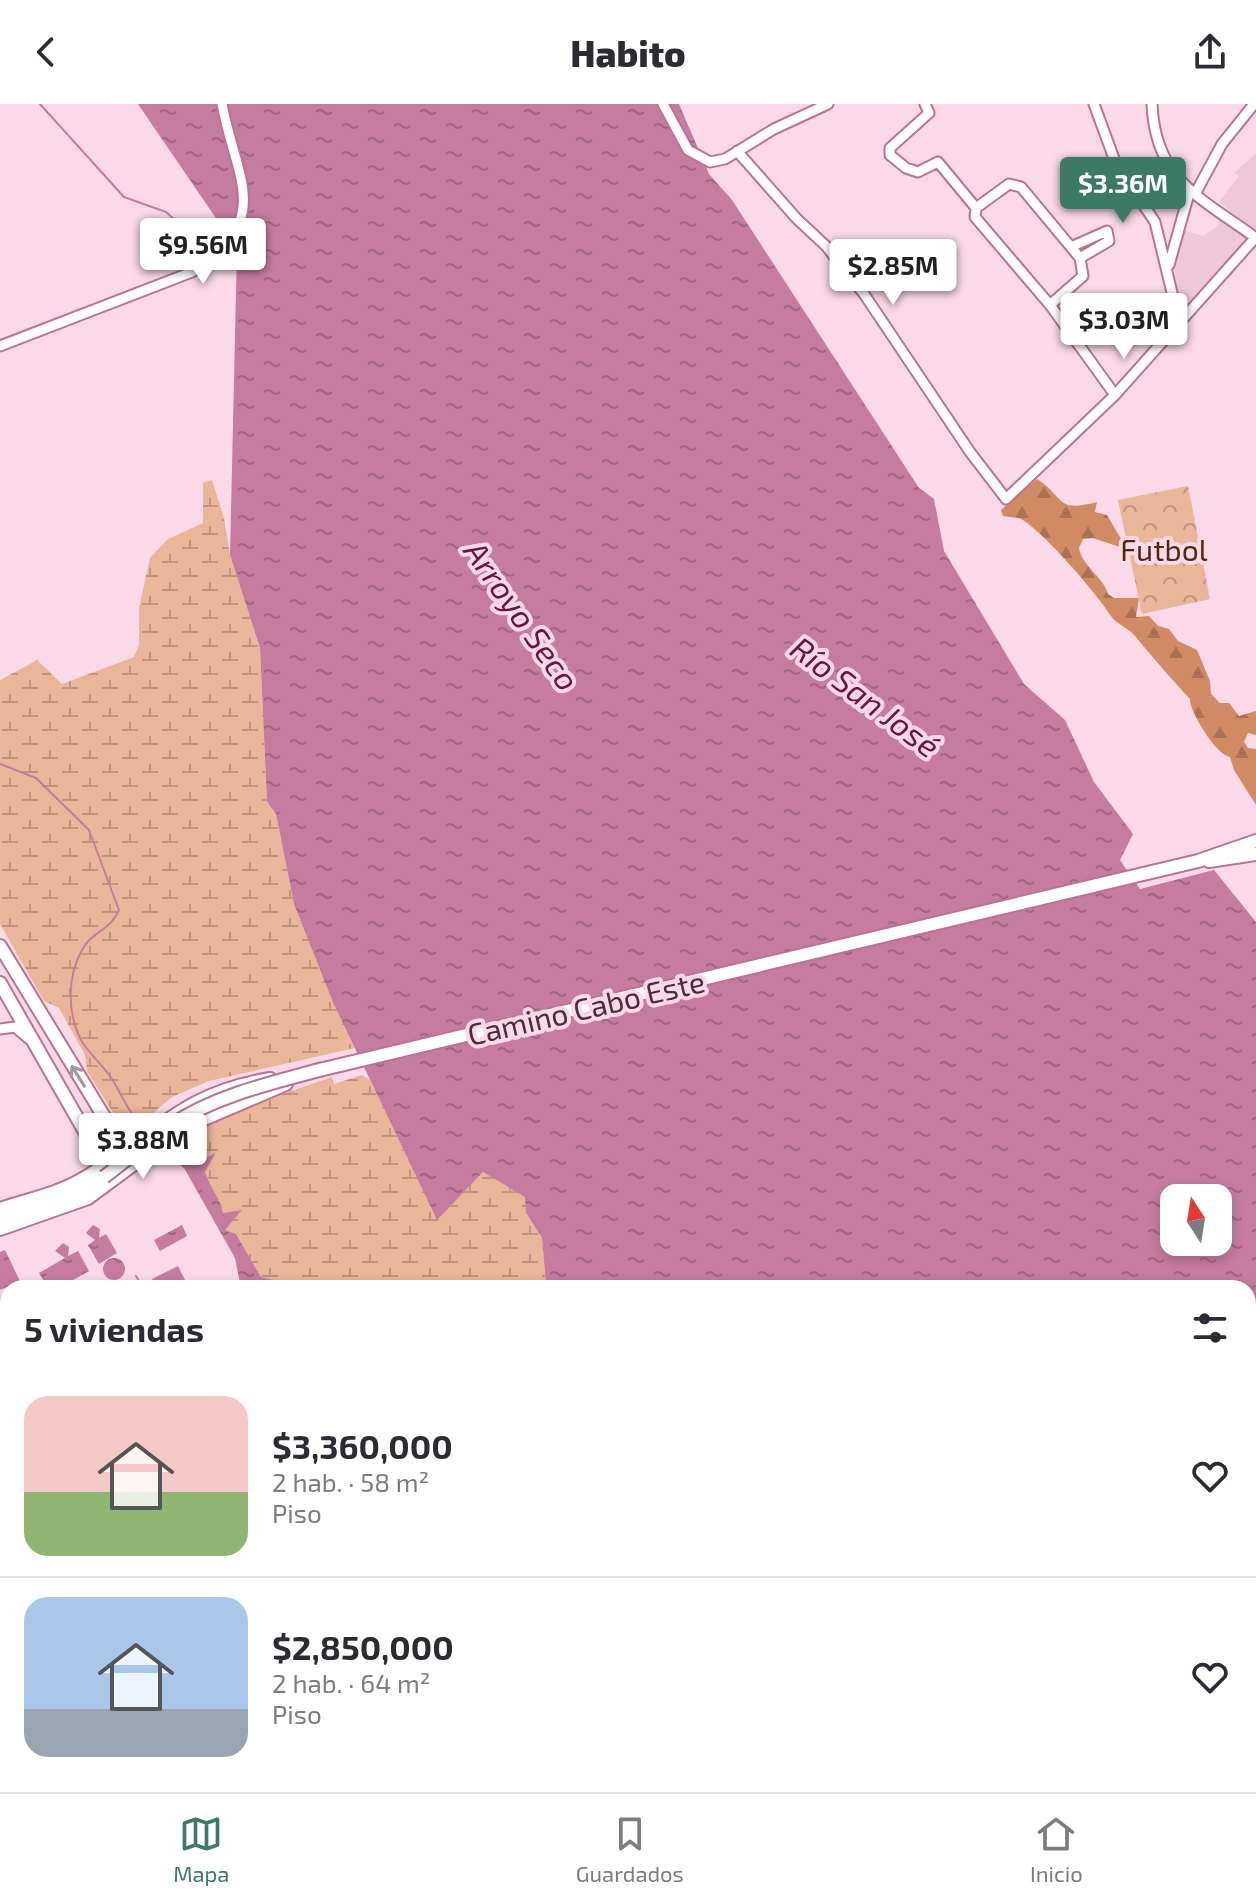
<!DOCTYPE html>
<html lang="es">
<meta charset="utf-8">
<style>
:root{--surface:#fff;--page:#f2f2f3;--text:#2b2b33;--muted:#7c7c81;--line:#e1e1e2;--accent:#3d7a66}
body{margin:0;font-family:"Exo 2",sans-serif;background:var(--page);color:var(--text);height:100vh;display:flex;flex-direction:column;font-size:30px;white-space:nowrap}
*{box-sizing:border-box;margin:0}
p{font-size:26px;color:var(--muted)}
.icon{flex:none;width:44px;height:44px;fill:none;stroke:currentColor;stroke-width:2;stroke-linecap:round;stroke-linejoin:round}
.map{position:relative;flex:1;overflow:hidden}
.details{position:absolute;left:0px;top:1176px;width:1256px;height:512px;display:flex;flex-direction:column;background:var(--surface);border-radius:24px 24px 0 0;box-shadow:0 4px 12px #0003}
.details>*{flex:none}
.needle{width:52px;rotate:348deg}
.controls{position:absolute;left:1160px;top:1080px;display:grid;gap:16px}
.controls a{display:grid;place-items:center;width:72px;height:72px;border-radius:16px;background:var(--surface);box-shadow:0 4px 12px #0003;font-size:40px}
.price{position:absolute;translate:-50% -68px;padding:0 18px;border-radius:8px;background:#fff;color:#222;font-size:26px;line-height:52px;filter:drop-shadow(0 2px 4px #0008)}
.price::after{content:'';position:absolute;left:50%;top:48px;width:24px;height:18px;margin-left:-12px;background:inherit;clip-path:polygon(0 0,100% 0,50% 100%)}
.price.active{background:var(--accent);color:#fff}
ul{padding:0;list-style:none}
li{display:flex;align-items:center;gap:24px;height:200px;padding:0 24px}
li+li{border-top:2px solid var(--line)}
li span{display:grid;place-items:center;flex:none;width:224px;height:160px;border-radius:24px;color:#555}
li>.icon{margin-inline-start:auto}
span .icon{width:96px;height:96px;fill:#fffc;stroke-width:1}
li b{font-size:34px}
h2{display:flex;justify-content:space-between;align-items:center;height:96px;padding:0 24px;font-size:34px}
header{display:flex;justify-content:space-between;align-items:center;height:104px;padding:0 24px;background:var(--surface);font-size:36px;font-weight:800}
.menu{display:flex;justify-content:space-around;align-items:center;height:112px;border-top:2px solid var(--line);background:var(--surface);font-size:22px;color:var(--muted)}
.menu a{display:grid;justify-items:center;gap:4px}
.menu .active{color:var(--accent)}
.map>svg:first-child{display:block}
.built{fill:#eec9d9}
.forest{fill:url(#forest-firs)}
.wetland{fill:url(#wetland-marsh)}
.park{fill:url(#park-crowns)}
.water{fill:url(#water-ripples);fill-rule:evenodd}
.lines{fill:none;stroke-linecap:round;stroke-linejoin:round}
.stream{stroke:#c57c9f;stroke-width:2}
.street-casing{stroke:#bc7195;stroke-width:13}
.secondary-casing{stroke:#bc7195;stroke-width:16}
.street{stroke:#fff;stroke-width:9}
.secondary{stroke:#fff;stroke-width:12}
.secondary-bridge-casing{stroke:#bc7195;stroke-width:16;stroke-linecap:butt}
.secondary-bridge{stroke:#fff;stroke-width:12}
.oneway{stroke:#a6969e}
.labels{text-anchor:middle;dominant-baseline:central;stroke-width:8;stroke-linejoin:round;paint-order:stroke}
.park-label{font-size:30px;fill:#55280a;stroke:#fbd9e8}
.street-label{font-size:30px;fill:#4d2d3c;stroke:#fbd9e8}
.water-label{font-size:32px;font-style:italic;fill:#6a1346;stroke:#fbd9e8}
</style>
<header><svg class="icon" aria-label="back" viewBox="0 0 24 24"><path d="M15 5l-7 7 7 7"/></svg>Habito<svg class="icon" aria-label="share" viewBox="0 0 24 24"><path d="M12 15V3M7 8l5-5 5 5M5 13v7h14v-7"/></svg></header>
<div class="map">
<svg width="1256" height="1688" viewBox="0 0 1256 1688">
<defs>
<pattern id="forest-firs" width="22" height="20" patternUnits="userSpaceOnUse" patternTransform="scale(2)"><rect width="22" height="20" fill="#d08b64"/><path d="M5 1l3.5 6h-7zM16 11l3.5 6h-7z" fill="#ab7254"/></pattern>
<pattern id="wetland-marsh" width="20" height="14" patternUnits="userSpaceOnUse" patternTransform="scale(2)"><rect width="20" height="14" fill="#eab69a"/><path d="M1 5h8M5 5V1M11 12h8M15 12V8" fill="none" stroke="#c0947f"/></pattern>
<pattern id="park-crowns" width="20" height="18" patternUnits="userSpaceOnUse" patternTransform="scale(2)"><rect width="20" height="18" fill="#eab69a"/><path d="M2 6a3 3 0 1 1 6 0M12 15a3 3 0 1 1 6 0" fill="none" stroke="#c0947f"/></pattern>
<pattern id="water-ripples" width="26" height="14" patternUnits="userSpaceOnUse" patternTransform="scale(2)"><rect width="26" height="14" fill="#c57c9f"/><path d="M2 4q2-2 4 0t4 0M15 11q2-2 4 0t4 0" fill="none" stroke="#a26683"/></pattern>
</defs>
<rect width="100%" height="100%" fill="#fbd9e8"/>
<!-- built -->
<path class="built" d="M1256 49V125L1189 201 1175 186V155L1184 126 1203 132 1215 124 1229 106 1219 98 1239 72 1234 69Z
M0 1518 8 1594V1625L0 1631Z"/>
<!-- forest -->
<path class="forest" d="M1037 375C1066 394 1055 409 1097 398L1095 408 1107 411 1124 440 1120 443 1093 434 1083 435 1079 444C1083 464 1103 472 1108 490L1114 494H1139L1136 513 1149 512 1158 522 1169 525 1178 537 1197 546 1210 577 1211 590 1220 599H1229L1239 612 1256 607V631L1248 629 1244 638 1248 644 1256 645V701L1234 666 1230 653C1215 650 1189 606 1190 595 1170 574 1152 552 1134 531 1128 524 1115 519 1111 512 1097 490 1044 428 1021 415 1016 413 1008 413 1003 412L1001 406Z"/>
<!-- wetland -->
<path class="wetland" d="M212 376 224 414 230 451 260 544 267 698 276 710 294 800 355 944 209 977 172 993 127 1031 87 967 85 951 59 904 44 897 0 820V576L37 556 62 580 134 553 139 541V504L150 454 168 435 203 419V379Z
M362 971 370 976 437 1115 483 1068 526 1093V1109L542 1134 546 1180 549 1184H280L279 1177 261 1173 236 1130 224 1126 241 1107 223 1109C220 1096 210 1083 205 1068L214 1049 192 1062 176 1049C200 1012 290 989 332 973L334 980Z
M103 1680H405L404 1688H112Z
M486 1680H907L913 1688H496Z"/>
<!-- park -->
<path class="park" d="M1188 382 1210 495 1142 510 1118 396Z"/>
<!-- water -->
<path class="water" d="M138 0H679L709 70 732 96 919 384 934 395 944 447 1024 580 1065 616 1094 678 1133 730 1120 756 1140 785 1214 766 1256 818V1688H913L907 1680H1248V1184H549L546 1180 542 1134 526 1109 525 1093 483 1068 437 1116 333 898 294 800 276 710 267 698 260 544 230 451 237 145ZM1174 1094H1218V1138H1174Z
M216 1048 205 1068C210 1083 221 1096 223 1109L242 1106 225 1126 236 1130 261 1173 279 1177 280 1184H241L235 1154 184 1064 171 1054 176 1049 191 1053 192 1062Z
M93 1121 100 1125 99 1134 106 1130 117 1149 99 1160 88 1141 95 1136 86 1129Z
M182 1121 187 1132 160 1147 154 1136Z
M63 1139 69 1143 68 1152 78 1147 89 1167 59 1184H48L39 1169 65 1154 55 1147Z
M5 1146 20 1177 0 1186V1148Z
M103 1165a11 11 0 1 1 22 0a11 11 0 1 1-22 0Z
M178 1162 189 1184H156L152 1175Z
M444 1680H486L496 1688H449Z"/>
<g class="lines">
<!-- stream -->
<path class="stream" d="M40 0 124 93 166 108 212 148
M216 153 235 163
M0 660 36 674 89 726 119 806C111 826 91 828 82 846 67 873 67 908 81 936 89 950 103 961 112 975 125 996 128 1010 147 1025
M168 1041 175 1052
M136 1172 143 1184"/>
<!-- street casing -->
<g class="street-casing">
<path id="street" d="M663 0 688 46 710 58 725 55 774 25 828 0
M925 0 929 9 890 44V51L906 64 918 68 938 58 976 104
M1094 0 1116 60 1155 118 1180 222
M1152 0C1155 76 1201 94 1256 134
M737 47 797 115 826 142 864 190 970 348 1006 395 1115 291 1256 133
M1195 90 1222 40 1254 0
M1071 143 1107 127 1109 137 1080 154
M1169 161 1190 86
M1050 201 975 113 976 104 1009 80 1021 83 1080 154 1083 172 1050 201 1115 291
M0 242 192 168C275 114 236 76 222 0
M0 925 15 923 28 934
M0 1283 8 1279
M0 1668 8 1660
M45 1680 73 1687
M0 1684 9 1680"/>
</g>
<!-- secondary casing -->
<g class="secondary-casing">
<path id="secondary" d="M1209 757 1256 750
M0 842 128 1052
M0 879 108 1068
M315 967 1198 757 1256 737
M0 1105C27 1096 57 1090 81 1076 156 1033 176 991 270 975
M0 1115 72 1091 104 1073
M0 1125 88 1094 183 1024 286 980
M0 1317 8 1356
M0 1387 8 1476
M68 1680 75 1688
M87 1680 96 1688"/>
</g>
<!-- street -->
<use href="#street" class="street"/>
<!-- secondary -->
<use href="#secondary" class="secondary"/>
<!-- secondary-bridge casing -->
<g class="secondary-bridge-casing">
<path id="secondary-bridge" d="M104 1073C127 1056 149 1036 173 1020 217 991 272 979 323 965"/>
</g>
<!-- secondary-bridge -->
<use href="#secondary-bridge" class="secondary-bridge"/>
</g>
<!-- one-way arrows -->
<defs><path id="oneway-shaft" d="M-6 0H5M1.5-3L5.5 0L1.5 3" fill="none" stroke-width="1.6" stroke-linecap="round" stroke-linejoin="round" transform="scale(2)"/></defs>
<use class="oneway" href="#oneway-shaft" transform="translate(78 972) rotate(-122)"/>
<g class="labels">
<!-- park labels -->
<g class="park-label">
<text x="1164" y="445">Futbol</text>
</g>
<!-- street labels -->
<g class="street-label">
<text transform="translate(586 903) rotate(-13)">Camino Cabo Este</text>
</g>
<!-- water labels -->
<g class="water-label">
<text transform="translate(523 511) rotate(55)">Arroyo Seco</text>
<text transform="translate(866 592) rotate(37)">Río San José</text>
</g>
</g>
</svg>
<div class="controls">
<a><svg class="needle" viewBox="-14 -14 28 28"><path d="M0-13l5 13h-10z" fill="#e53935"/><path d="M0 13l5-13h-10z" fill="#7c7c81"/></svg></a>
</div>
<b class="price active" style="left:1123px;top:121px">$3.36M</b>
<b class="price" style="left:203px;top:182px">$9.56M</b>
<b class="price" style="left:893px;top:203px">$2.85M</b>
<b class="price" style="left:1124px;top:257px">$3.03M</b>
<b class="price" style="left:143px;top:1077px">$3.88M</b>
<section class="details">
<h2>5 viviendas<svg class="icon" aria-label="filters" viewBox="0 0 24 24"><path d="M4 7h16M4 17h16"/><circle cx="9" cy="7" r="2"/><circle cx="15" cy="17" r="2"/></svg></h2>
<ul>
<li><span style="background:linear-gradient(#f6c9c9 60%,#8fb573 0)"><svg class="icon" aria-label="home" viewBox="0 0 24 24"><path d="M3 11l9-7 9 7M6 9v11h12V9"/></svg></span><div><b>$3,360,000</b><p>2 hab. · 58 m²</p><p>Piso</p></div><svg class="icon" aria-label="heart" viewBox="0 0 24 24"><path d="M12 20l-8-8c-3-5 5-10 8-4 3-6 11-1 8 4z"/></svg></li>
<li><span style="background:linear-gradient(#a9c7e8 70%,#9aa5b1 0)"><svg class="icon" aria-label="home" viewBox="0 0 24 24"><path d="M3 11l9-7 9 7M6 9v11h12V9"/></svg></span><div><b>$2,850,000</b><p>2 hab. · 64 m²</p><p>Piso</p></div><svg class="icon" aria-label="heart" viewBox="0 0 24 24"><path d="M12 20l-8-8c-3-5 5-10 8-4 3-6 11-1 8 4z"/></svg></li>
</ul>
</section>
</div>
<nav class="menu">
<a class="active"><svg class="icon" aria-label="map" viewBox="0 0 24 24"><path d="M3 6l6-2 6 2 6-2v14l-6 2-6-2-6 2zM9 4v14M15 6v14"/></svg>Mapa</a>
<a><svg class="icon" aria-label="saved" viewBox="0 0 24 24"><path d="M7 4h10v16l-5-4-5 4z"/></svg>Guardados</a>
<a><svg class="icon" aria-label="home" viewBox="0 0 24 24"><path d="M3 11l9-7 9 7M6 9v11h12V9"/></svg>Inicio</a>
</nav>
